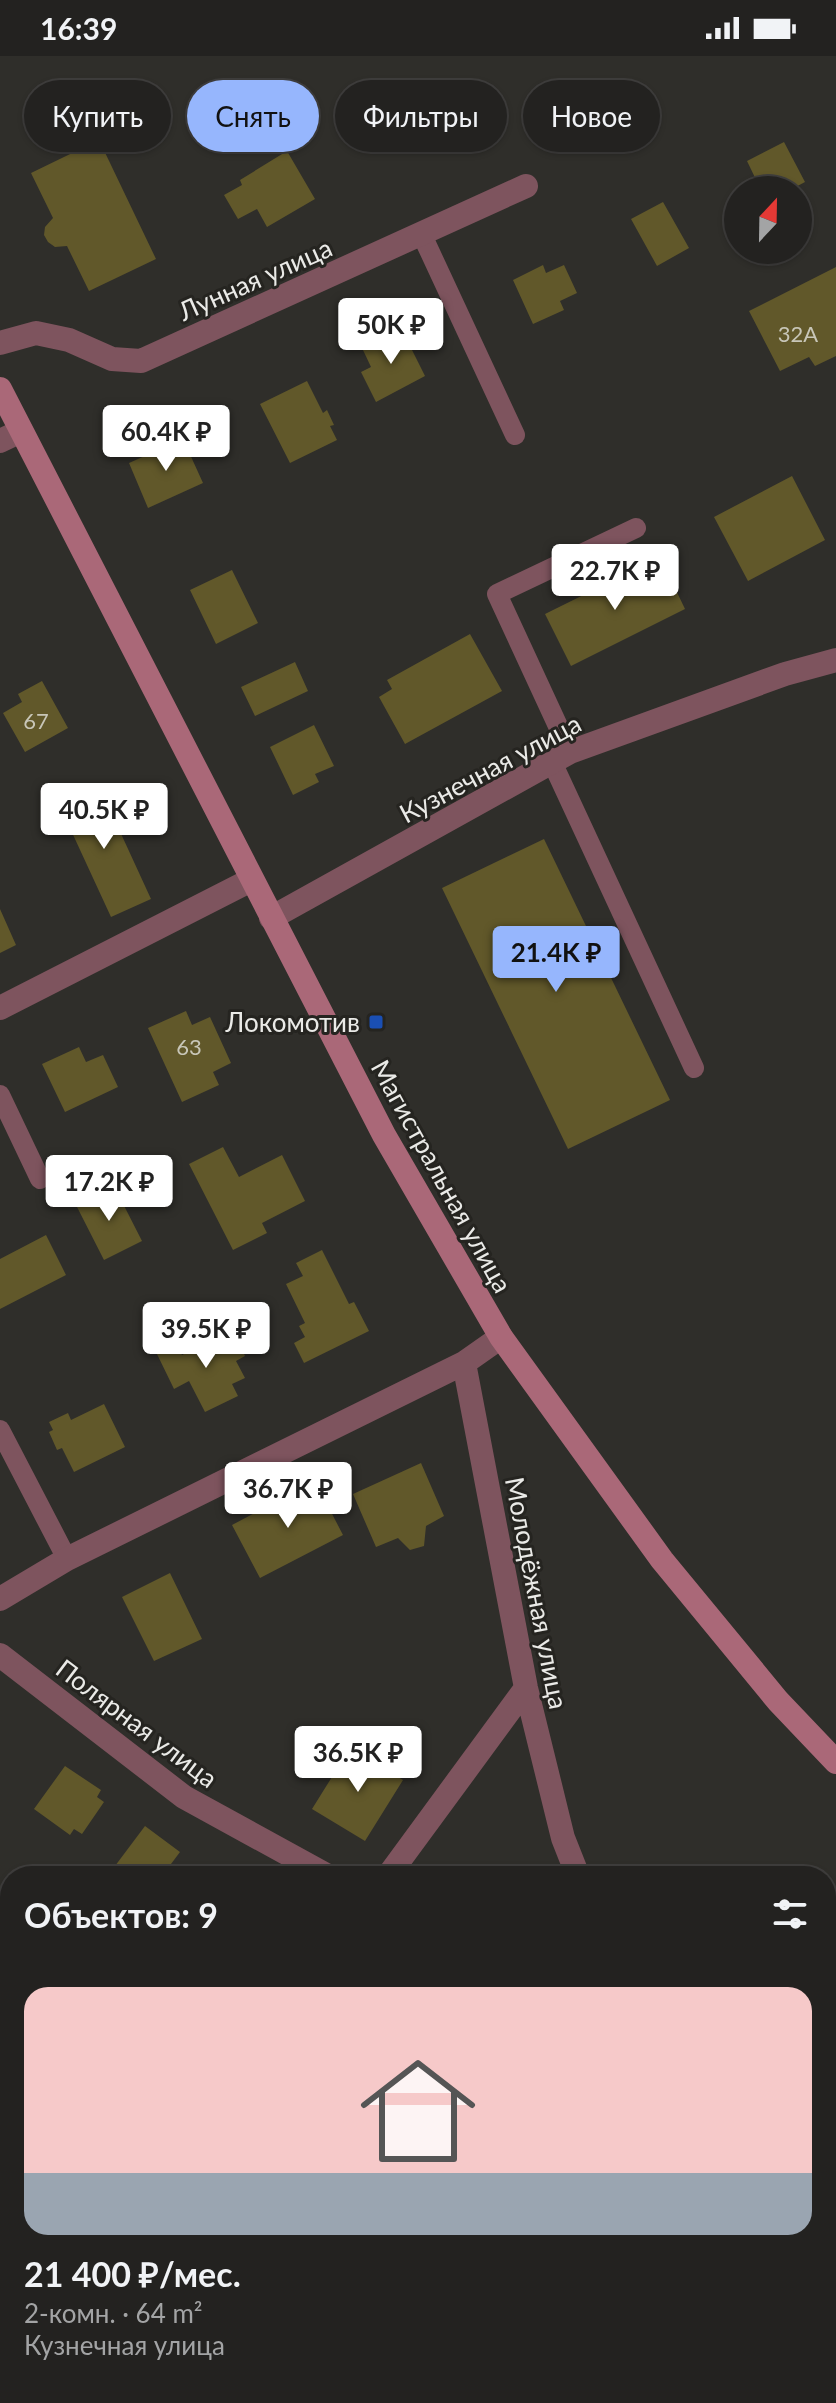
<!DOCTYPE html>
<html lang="ru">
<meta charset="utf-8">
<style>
:root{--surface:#232220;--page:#2f2f2d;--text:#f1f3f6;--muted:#a3a4a5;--line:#403f3e;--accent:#96b6fd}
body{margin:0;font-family:Lato,sans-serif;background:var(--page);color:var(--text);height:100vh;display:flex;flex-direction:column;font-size:30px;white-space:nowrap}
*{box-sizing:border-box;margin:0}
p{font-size:26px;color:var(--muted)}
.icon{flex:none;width:44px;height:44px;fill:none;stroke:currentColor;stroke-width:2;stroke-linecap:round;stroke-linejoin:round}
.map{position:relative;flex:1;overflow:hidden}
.drawer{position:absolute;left:0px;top:1810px;width:836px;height:538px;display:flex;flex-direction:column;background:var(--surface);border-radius:32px 32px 0 0;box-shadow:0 2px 6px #0004,0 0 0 2px var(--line)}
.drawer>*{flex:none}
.guide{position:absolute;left:24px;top:24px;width:788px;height:72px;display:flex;gap:16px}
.needle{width:52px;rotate:22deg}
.tools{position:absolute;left:724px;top:120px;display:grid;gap:16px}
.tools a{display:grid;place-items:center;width:88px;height:88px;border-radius:50%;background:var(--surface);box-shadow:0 2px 6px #0004,0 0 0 2px var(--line);font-size:40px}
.price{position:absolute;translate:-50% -68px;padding:0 18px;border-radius:8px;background:#fff;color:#222;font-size:26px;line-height:52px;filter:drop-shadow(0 2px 4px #0008)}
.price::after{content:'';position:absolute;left:50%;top:48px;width:24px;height:18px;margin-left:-12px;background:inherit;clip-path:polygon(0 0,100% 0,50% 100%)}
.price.active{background:var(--accent);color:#111}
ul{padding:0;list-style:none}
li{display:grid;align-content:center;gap:16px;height:424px;padding:0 24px}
li span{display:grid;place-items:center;height:248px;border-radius:24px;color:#555}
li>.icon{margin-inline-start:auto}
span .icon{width:144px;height:144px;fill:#fffc;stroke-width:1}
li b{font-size:34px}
h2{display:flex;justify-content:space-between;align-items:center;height:96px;padding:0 24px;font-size:34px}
.pill{padding:0 28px;border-radius:36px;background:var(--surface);box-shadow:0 2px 6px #0004,0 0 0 2px var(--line);font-size:28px;line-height:72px}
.pill.active{background:var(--accent);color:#111}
.status{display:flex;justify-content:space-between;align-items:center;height:56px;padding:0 40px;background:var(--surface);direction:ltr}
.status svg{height:22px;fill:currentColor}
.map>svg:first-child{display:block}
.building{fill:#61582a}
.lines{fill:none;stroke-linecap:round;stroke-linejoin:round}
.lane{stroke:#7e545e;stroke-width:20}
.street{stroke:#7e545e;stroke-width:24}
.secondary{stroke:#aa6878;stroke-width:24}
.transit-dot{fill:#1a4fb4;stroke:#252420;stroke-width:3}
.labels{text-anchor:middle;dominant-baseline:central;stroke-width:6;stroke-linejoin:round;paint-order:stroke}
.number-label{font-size:22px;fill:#c8c6b8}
.street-label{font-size:26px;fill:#eaeae7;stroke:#252420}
.poi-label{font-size:26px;fill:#eaeae7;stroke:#252420;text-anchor:end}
</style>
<div class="status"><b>16:39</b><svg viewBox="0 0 49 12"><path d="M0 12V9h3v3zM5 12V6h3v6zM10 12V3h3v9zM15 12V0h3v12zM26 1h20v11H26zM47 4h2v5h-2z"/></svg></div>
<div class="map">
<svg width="836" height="2347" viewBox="0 0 836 2347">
<rect width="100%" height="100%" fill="#2f2e2a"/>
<!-- building -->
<path class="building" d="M99 84 156 203 89 235 67 190 55 191 48 186 44 179 45 171 53 162 31 117Z
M784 86 805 126 790 134H761L747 105Z
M287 95 315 143 267 171 257 153 238 163 224 139 242 129 240 124Z
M663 146 689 192 657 210 631 163Z
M543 209 546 217 564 209 577 237 560 245 564 254 533 268 513 224Z
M836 211V300L815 310 809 301 780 315 749 255Z
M402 274 425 320 376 346 361 316 371 311 363 294Z
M307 325 323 357 327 354 334 369 330 370 337 384 290 407 260 348Z
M183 383 203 427 148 452 129 407Z
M792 420 825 484 748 525 714 461Z
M660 501 685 553 571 610 545 558Z
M232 514 258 567 216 588 190 534Z
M470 578 502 635 405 688 379 641 392 633 387 624Z
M295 606 308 635 255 660 241 631Z
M42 625 68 672 25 696 3 657 22 646 18 638Z
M314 669 334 710 315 718 319 726 293 739 270 691Z
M100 732 151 843 111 861 57 744 80 733 83 740Z
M544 783 670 1044 568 1093 442 832Z
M0 853 16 889 0 897Z
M186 955 192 969 210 961 231 1007 213 1016 219 1029 182 1046 148 972Z
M79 991 86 1006 103 999 118 1031 65 1056 42 1008Z
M223 1091 239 1121 282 1099 305 1145 262 1167 267 1177 233 1194 189 1108Z
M114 1130 142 1185 104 1204 76 1149Z
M46 1179 66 1219 0 1253V1203Z
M322 1194 349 1248 354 1246 369 1275 304 1307 294 1287 305 1281 299 1270 305 1267 286 1228 303 1220 296 1207Z
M223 1279 227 1286 236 1281 245 1300 236 1305 245 1322 232 1328 238 1340 205 1356 189 1325 174 1333 156 1296 175 1286 182 1299Z
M104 1348 125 1391 74 1416 62 1392 57 1394 49 1376 53 1374 49 1366 68 1357 71 1364Z
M421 1407 444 1460 426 1470 424 1490 410 1494 398 1482 376 1491 353 1438Z
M315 1425 343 1479 260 1522 232 1469Z
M170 1517 202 1583 154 1605 122 1541Z
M350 1692 403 1724 365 1785 312 1753Z
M65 1710 101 1734 97 1741 104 1746 82 1778 74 1773 70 1779 34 1753Z
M145 1770 180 1796 162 1820H128L115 1810Z
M10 1935V1983L0 1976 8 1963 0 1957V1949Z
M10 2121V2168L0 2161V2135Z"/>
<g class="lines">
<!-- lane -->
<path class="lane" d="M422 179 515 379
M570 696 497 538 636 472
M552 706 694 1012
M0 1039 40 1123
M0 1374 67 1503"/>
<!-- street -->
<path class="street" d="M0 287 36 277 69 284 112 303 141 305 526 130
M0 385 21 375
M271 862 570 696 785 618 836 604
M0 952 251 824
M501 1281 464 1307 526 1632 563 1782 578 1820
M0 1543 67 1503 464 1307
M0 1599 184 1741 328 1820
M388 1820 526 1632
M0 2030 10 2037
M826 2158 836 2166
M692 2338V2347
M17 2347 24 2338"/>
<!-- secondary -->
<path class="secondary" d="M0 333 384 1079 501 1281 662 1504 778 1645 836 1706"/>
</g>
<!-- markers -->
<rect class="transit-dot" x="368" y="958" width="16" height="16" rx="4"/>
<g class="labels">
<!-- number labels -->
<g class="number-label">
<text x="798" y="277">32А</text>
<text x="36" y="664">67</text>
<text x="189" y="990">63</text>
</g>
<!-- street labels -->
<g class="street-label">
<text transform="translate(255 223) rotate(-24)">Лунная улица</text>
<text transform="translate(490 712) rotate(-28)">Кузнечная улица</text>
<text transform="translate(442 1120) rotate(61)">Магистральная улица</text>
<text transform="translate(537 1537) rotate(79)">Молодёжная улица</text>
<text transform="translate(137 1667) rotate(37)">Полярная улица</text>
</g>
<!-- poi labels -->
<g class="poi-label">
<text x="360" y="966">Локомотив</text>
</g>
</g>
</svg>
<div class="tools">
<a><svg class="needle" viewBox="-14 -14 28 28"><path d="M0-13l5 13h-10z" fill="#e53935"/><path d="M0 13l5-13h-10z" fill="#a3a4a5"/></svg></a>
</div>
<b class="price" style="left:391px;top:310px">50K ₽</b>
<b class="price" style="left:166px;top:417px">60.4K ₽</b>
<b class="price" style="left:615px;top:556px">22.7K ₽</b>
<b class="price" style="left:104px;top:795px">40.5K ₽</b>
<b class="price active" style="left:556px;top:938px">21.4K ₽</b>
<b class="price" style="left:109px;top:1167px">17.2K ₽</b>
<b class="price" style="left:206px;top:1314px">39.5K ₽</b>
<b class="price" style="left:288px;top:1474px">36.7K ₽</b>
<b class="price" style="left:358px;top:1738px">36.5K ₽</b>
<div class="guide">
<a class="pill">Купить</a>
<a class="pill active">Снять</a>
<a class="pill">Фильтры</a>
<a class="pill">Новое</a>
</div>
<section class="drawer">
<h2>Объектов: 9<svg class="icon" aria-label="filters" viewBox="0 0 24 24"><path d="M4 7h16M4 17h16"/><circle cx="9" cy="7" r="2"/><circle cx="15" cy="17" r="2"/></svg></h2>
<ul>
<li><span style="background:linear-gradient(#f6c9c9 75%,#9aa5b1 0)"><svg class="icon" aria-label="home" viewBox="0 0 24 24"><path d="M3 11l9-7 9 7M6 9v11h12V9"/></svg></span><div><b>21 400 ₽/мес.</b><p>2-комн. · 64 m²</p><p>Кузнечная улица</p></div></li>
</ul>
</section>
</div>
